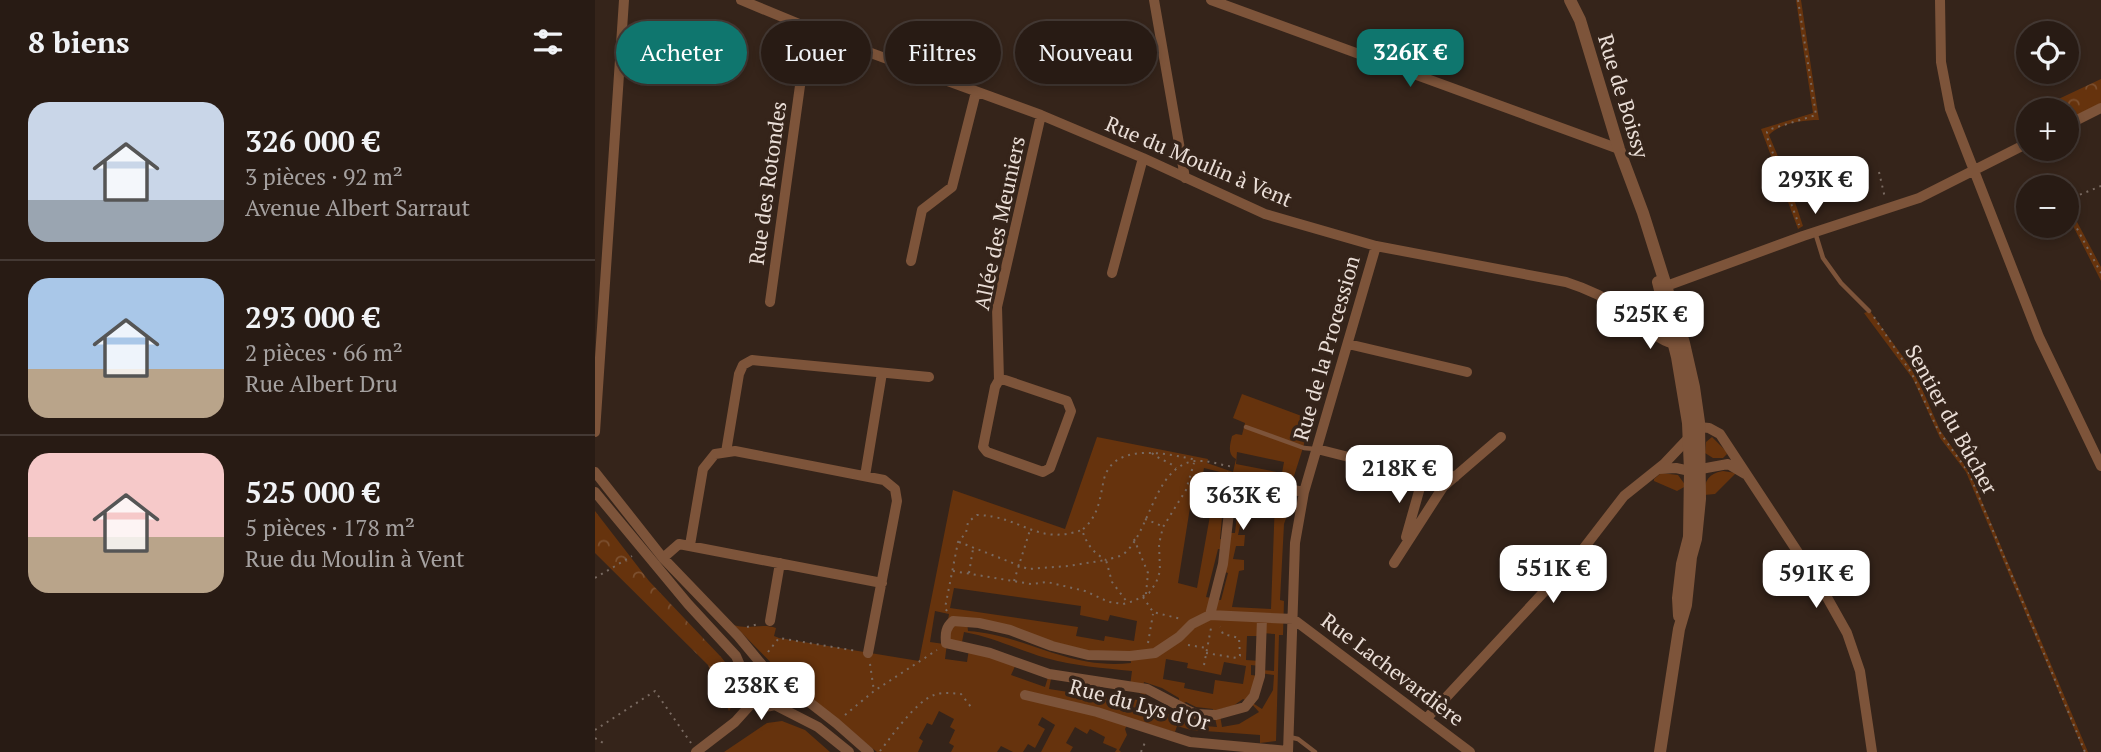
<!DOCTYPE html>
<html lang="fr">
<meta charset="utf-8">
<style>
:root{--surface:#281b14;--page:#342822;--text:#f1f3f6;--muted:#a5a1a0;--line:#443934;--accent:#0f766e}
body{margin:0;font-family:"PT Serif",serif;background:var(--page);color:var(--text);height:100vh;display:flex;flex-direction:column;font-size:26px;white-space:nowrap}
*{box-sizing:border-box;margin:0}
p{font-size:23px;color:var(--muted)}
.icon{flex:none;width:38px;height:38px;fill:none;stroke:currentColor;stroke-width:2;stroke-linecap:round;stroke-linejoin:round}
.map{position:relative;flex:1;overflow:hidden}
.drawer{display:flex;flex-direction:column;background:var(--surface);width:595px}
.drawer>*{flex:none}
.hud{position:absolute;left:21px;top:21px;width:665px;height:63px;display:flex;gap:14px}
.fabs{position:absolute;left:1421px;top:21px;display:grid;gap:14px}
.fabs a{display:grid;place-items:center;width:63px;height:63px;border-radius:50%;background:var(--surface);box-shadow:0 4px 10px #0003,0 0 0 2px var(--line);font-size:35px}
.price{position:absolute;translate:-50% -60px;padding:0 16px;border-radius:14px;background:#fff;color:#222;font-size:23px;line-height:46px;filter:drop-shadow(0 2px 4px #0008)}
.price::after{content:'';position:absolute;left:50%;top:42px;width:21px;height:16px;margin-left:-10px;background:inherit;clip-path:polygon(0 0,100% 0,50% 100%)}
.price.on{background:var(--accent);color:#fff}
ul{padding:0;list-style:none}
li{display:flex;align-items:center;gap:21px;height:175px;padding:0 28px}
li+li{border-top:2px solid var(--line)}
li span{display:grid;place-items:center;flex:none;width:196px;height:140px;border-radius:21px;color:#555}
li>.icon{margin-inline-start:auto}
span .icon{width:84px;height:84px;fill:#fffc;stroke-width:1}
li b{font-size:30px}
h2{display:flex;justify-content:space-between;align-items:center;height:84px;padding:0 28px;font-size:30px}
.pill{padding:0 24px;border-radius:32px;background:var(--surface);box-shadow:0 4px 10px #0003,0 0 0 2px var(--line);font-size:24px;line-height:63px}
.pill.on{background:var(--accent);color:#fff}
main{display:flex;flex:1;min-height:0}
.map>svg:first-child{display:block}
.green{fill:#66330d;fill-rule:evenodd}
.forest{fill:url(#forest-crowns)}
.lines{fill:none;stroke-linecap:round;stroke-linejoin:round}
.path{stroke:#796a61;stroke-width:2;stroke-dasharray:2 5;stroke-linecap:butt}
.service{stroke:#7d543a;stroke-width:4.5}
.minor{stroke:#7d543a;stroke-width:10}
.tertiary{stroke:#7d543a;stroke-width:12}
.labels{text-anchor:middle;dominant-baseline:central;stroke-width:7;stroke-linejoin:round;paint-order:stroke}
.street-label{font-size:21px;fill:#eaded7;stroke:#35241a}
</style>
<main>
<section class="drawer">
<h2>8 biens<svg class="icon" aria-label="filters" viewBox="0 0 24 24"><path d="M4 7h16M4 17h16"/><circle cx="9" cy="7" r="2"/><circle cx="15" cy="17" r="2"/></svg></h2>
<ul>
<li><span style="background:linear-gradient(#c9d6e8 70%,#9aa5b1 0)"><svg class="icon" aria-label="home" viewBox="0 0 24 24"><path d="M3 11l9-7 9 7M6 9v11h12V9"/></svg></span><div><b>326 000 €</b><p>3 pièces · 92 m²</p><p>Avenue Albert Sarraut</p></div></li>
<li><span style="background:linear-gradient(#a9c7e8 65%,#b9a48a 0)"><svg class="icon" aria-label="home" viewBox="0 0 24 24"><path d="M3 11l9-7 9 7M6 9v11h12V9"/></svg></span><div><b>293 000 €</b><p>2 pièces · 66 m²</p><p>Rue Albert Dru</p></div></li>
<li><span style="background:linear-gradient(#f6c9c9 60%,#b9a48a 0)"><svg class="icon" aria-label="home" viewBox="0 0 24 24"><path d="M3 11l9-7 9 7M6 9v11h12V9"/></svg></span><div><b>525 000 €</b><p>5 pièces · 178 m²</p><p>Rue du Moulin à Vent</p></div></li>
</ul>
</section>
<div class="map">
<svg width="1506" height="752" viewBox="0 0 1506 752">
<defs>
<pattern id="forest-crowns" width="20" height="18" patternUnits="userSpaceOnUse" patternTransform="scale(1.75)"><rect width="20" height="18" fill="#66330d"/><path d="M2 6a3 3 0 1 1 6 0M12 15a3 3 0 1 1 6 0" fill="none" stroke="#7c5030"/></pattern>
</defs>
<rect width="100%" height="100%" fill="#35241a"/>
<!-- green -->
<path class="green" d="M1201 0H1206L1224 120C1208 120 1185 123 1174 135L1192 178 1208 226 1203 229 1166 129 1218 113Z
M1472 203 1506 267V281L1472 214Z
M1275 311 1321 375 1345 430 1375 473 1493 752H1489L1371 472 1345 438 1318 379 1269 313Z
M647 394 720 421 717 433 713 432 692 498 697 501 689 524 685 600 689 601 688 635H684L681 741 665 743V735L596 730 582 726 580 732 535 719 530 729 532 735 524 750 526 752H520L522 749 508 743 510 737 495 729 492 734 480 727 471 743 478 747 475 752H446L460 725 447 717 443 725 450 729 440 748 433 744 428 752H418L406 746 402 752H356L359 746 354 743 360 730 355 727 359 719 344 711 337 725 332 723 324 738 328 741 323 752H282L199 686 139 625C153 630 167 623 181 628L179 636 184 638 324 661 358 490 470 529 502 437 613 459 612 463 638 472 641 459C632 454 635 445 637 436L641 434 647 435 650 423 638 418ZM642 452 689 462 687 473 641 464ZM609 468 629 473 624 499H618L602 588 583 583 597 495 604 496ZM634 490 640 492 635 504 643 506 640 533H632L631 540 625 539 628 506ZM652 498 680 500 676 609 637 607 644 571 649 570V560L638 559 641 546H649L650 535H643L646 522H651L650 510ZM623 549 630 550 626 571 633 573 626 600 611 597ZM359 588 486 606 485 615 513 621 515 615 542 621 539 641 510 636 509 641 481 636 483 627 355 608ZM340 611 354 614 349 644 335 642ZM372 622C402 622 430 637 458 646 484 654 508 657 535 656L536 663C473 670 431 635 373 631ZM369 632C398 637 423 650 451 658 479 666 508 668 537 671L535 686 546 688 544 700 498 696V682H495L493 695 454 689 457 674 395 653 374 649 372 662 350 659 352 643 366 647ZM666 633 680 634 679 671 665 670V673L679 675 678 690 667 709 656 702 665 676 656 675V665L665 666ZM652 636H666L665 661 651 660ZM571 659 593 663 592 668 626 675 629 662 651 666 648 684 620 680 618 694 589 688 590 683 568 679ZM422 662 454 674 450 687 416 675ZM549 682 567 688 584 698V705L575 715 549 701 552 689 548 688ZM648 699 655 702 664 712 644 724 627 727 625 715H623L625 709 638 706ZM591 702 601 707 618 709 622 727 598 725 580 719 584 706Z
M1117 437 1131 451 1132 454 1128 458H1118L1110 453 1111 442Z
M1128 471 1141 473 1120 494 1109 495C1109 481 1114 473 1128 471Z
M1066 473 1083 475 1091 486 1082 491 1059 481V479Z
M187 721 210 730 235 752H129L172 723Z"/>
<!-- forest -->
<path class="forest" d="M1506 79V108L1472 125V110H1455L1453 104Z
M0 511 54 581 126 657 134 667 142 697 134 711 113 665 0 553Z"/>
<g class="lines">
<!-- path -->
<path class="path" d="M1203 0 1221 115 1176 129 1172 132V137L1204 225
M1284 172 1290 198
M1472 200 1506 186
M1472 210 1506 273
M1279 317 1317 374 1343 430 1374 473 1490 752
M557 453C564 460 574 461 581 468
M550 519 567 526
M488 529C504 516 505 497 509 479 519 441 574 454 602 460
M539 539 553 573 551 594
M364 542 433 569 473 566 511 560 517 582 532 602
M358 571 436 584 452 582 490 591 514 602 528 604 539 601 554 593 561 583 565 571 564 544 568 527 591 490 599 463
M374 573 378 549
M0 578 37 556
M419 581 435 530
M548 597 558 612 586 619
M352 611 350 608 363 542 371 533 373 522 382 515C427 516 441 546 487 530 492 544 497 552 511 560 517 558 526 557 531 552 557 527 561 458 607 461 616 461 625 465 634 466L631 482
M152 627 164 624
M553 643 558 614
M593 645 612 648
M173 652 184 638 262 651
M611 653 642 658 645 656 644 638 628 634 625 627
M275 664 279 691
M609 665 616 628
M250 715 279 691 342 650
M0 730 60 691 96 743
M0 738 10 744
M285 751C297 736 321 701 339 695 347 692 357 693 366 694L376 707
M546 752 551 740"/>
<!-- service -->
<path class="service" d="M1220 232 1228 258 1246 283 1274 311
M651 427 709 448 720 449
M694 737 703 739 720 752"/>
<!-- minor -->
<path class="minor" d="M146 0 265 49 446 115 548 158 670 214 781 246 971 282C993 289 1012 298 1031 311 1048 321 1062 343 1082 344
M559 0 590 178
M616 0 1024 149
M1345 0 1346 62 1355 109 1444 337 1506 466
M1472 125 1506 108
M316 261 327 210 357 187 381 92
M517 273 548 158
M1066 288 1208 236 1324 198 1433 143
M175 302 213 28
M753 344 872 372
M404 380H410L472 401 476 411 455 468 448 472 392 452 388 447 400 387 404 380 402 307 446 115
M0 432 29 0
M722 449 817 473 835 469 860 477
M131 452 144 374 148 365 157 360 334 377
M1064 469 1081 468 1095 471 1133 464 1150 474
M0 472 68 558 143 636 173 672
M270 476 287 373
M0 492 93 604 141 656 154 686
M811 537 830 470
M95 545 108 469 120 454 140 451 289 480 300 489 302 501 273 653
M68 558 84 544 287 583
M799 563 848 487 906 437
M615 615 698 619 875 752
M667 618 665 676 659 696 650 707 621 715 601 714 592 710 552 689 454 674 395 653 351 643C350 633 351 627 358 621L384 623 415 630 457 646 493 655 535 656 560 653 584 637 597 624 615 615 628 564 635 504 641 487 651 481 709 492
M175 621 185 563
M186 680C194 700 176 714 158 702L154 689C156 677 165 670 178 674L241 723 274 752
M430 695 502 712 595 742 693 751
M180 705 223 727 254 752
M832 718 985 553 1029 496 1069 464 1104 427 1114 428 1125 434 1229 592 1252 633 1265 671 1277 752
M101 752 140 722 158 702
M693 752 700 543 709 492 781 246"/>
<!-- tertiary -->
<path class="tertiary" d="M975 0 985 20 1024 149 1048 213 1089 343 1099 387 1104 422 1105 499 1101 539 1096 557 1091 605 1084 629 1065 752
M1063 282 1082 357 1093 423 1095 471 1094 537 1087 564 1083 598 1084 616"/>
</g>
<g class="labels">
<!-- street labels -->
<g class="street-label">
<text transform="translate(1029 96) rotate(73)">Rue de Boissy</text>
<text transform="translate(604 161) rotate(23)">Rue du Moulin à Vent</text>
<text transform="translate(172 183) rotate(-82)">Rue des Rotondes</text>
<text transform="translate(404 223) rotate(-78)">Allée des Meuniers</text>
<text transform="translate(731 348) rotate(-74)">Rue de la Procession</text>
<text transform="translate(1357 419) rotate(61)">Sentier du Bûcher</text>
<text transform="translate(798 669) rotate(37)">Rue Lachevardière</text>
<text transform="translate(545 704) rotate(15)">Rue du Lys d'Or</text>
</g>
</g>
</svg>
<div class="fabs">
<a><svg class="icon" aria-label="locate" viewBox="0 0 24 24"><circle cx="12" cy="12" r="6"/><path d="M12 2v4M12 18v4M2 12h4M18 12h4"/></svg></a>
<a>+</a>
<a>−</a>
</div>
<b class="price on" style="left:815px;top:89px">326K €</b>
<b class="price" style="left:1220px;top:216px">293K €</b>
<b class="price" style="left:1055px;top:351px">525K €</b>
<b class="price" style="left:804px;top:505px">218K €</b>
<b class="price" style="left:648px;top:532px">363K €</b>
<b class="price" style="left:958px;top:605px">551K €</b>
<b class="price" style="left:1221px;top:610px">591K €</b>
<b class="price" style="left:166px;top:722px">238K €</b>
<div class="hud">
<a class="pill on">Acheter</a>
<a class="pill">Louer</a>
<a class="pill">Filtres</a>
<a class="pill">Nouveau</a>
</div>
</div>
</main>
